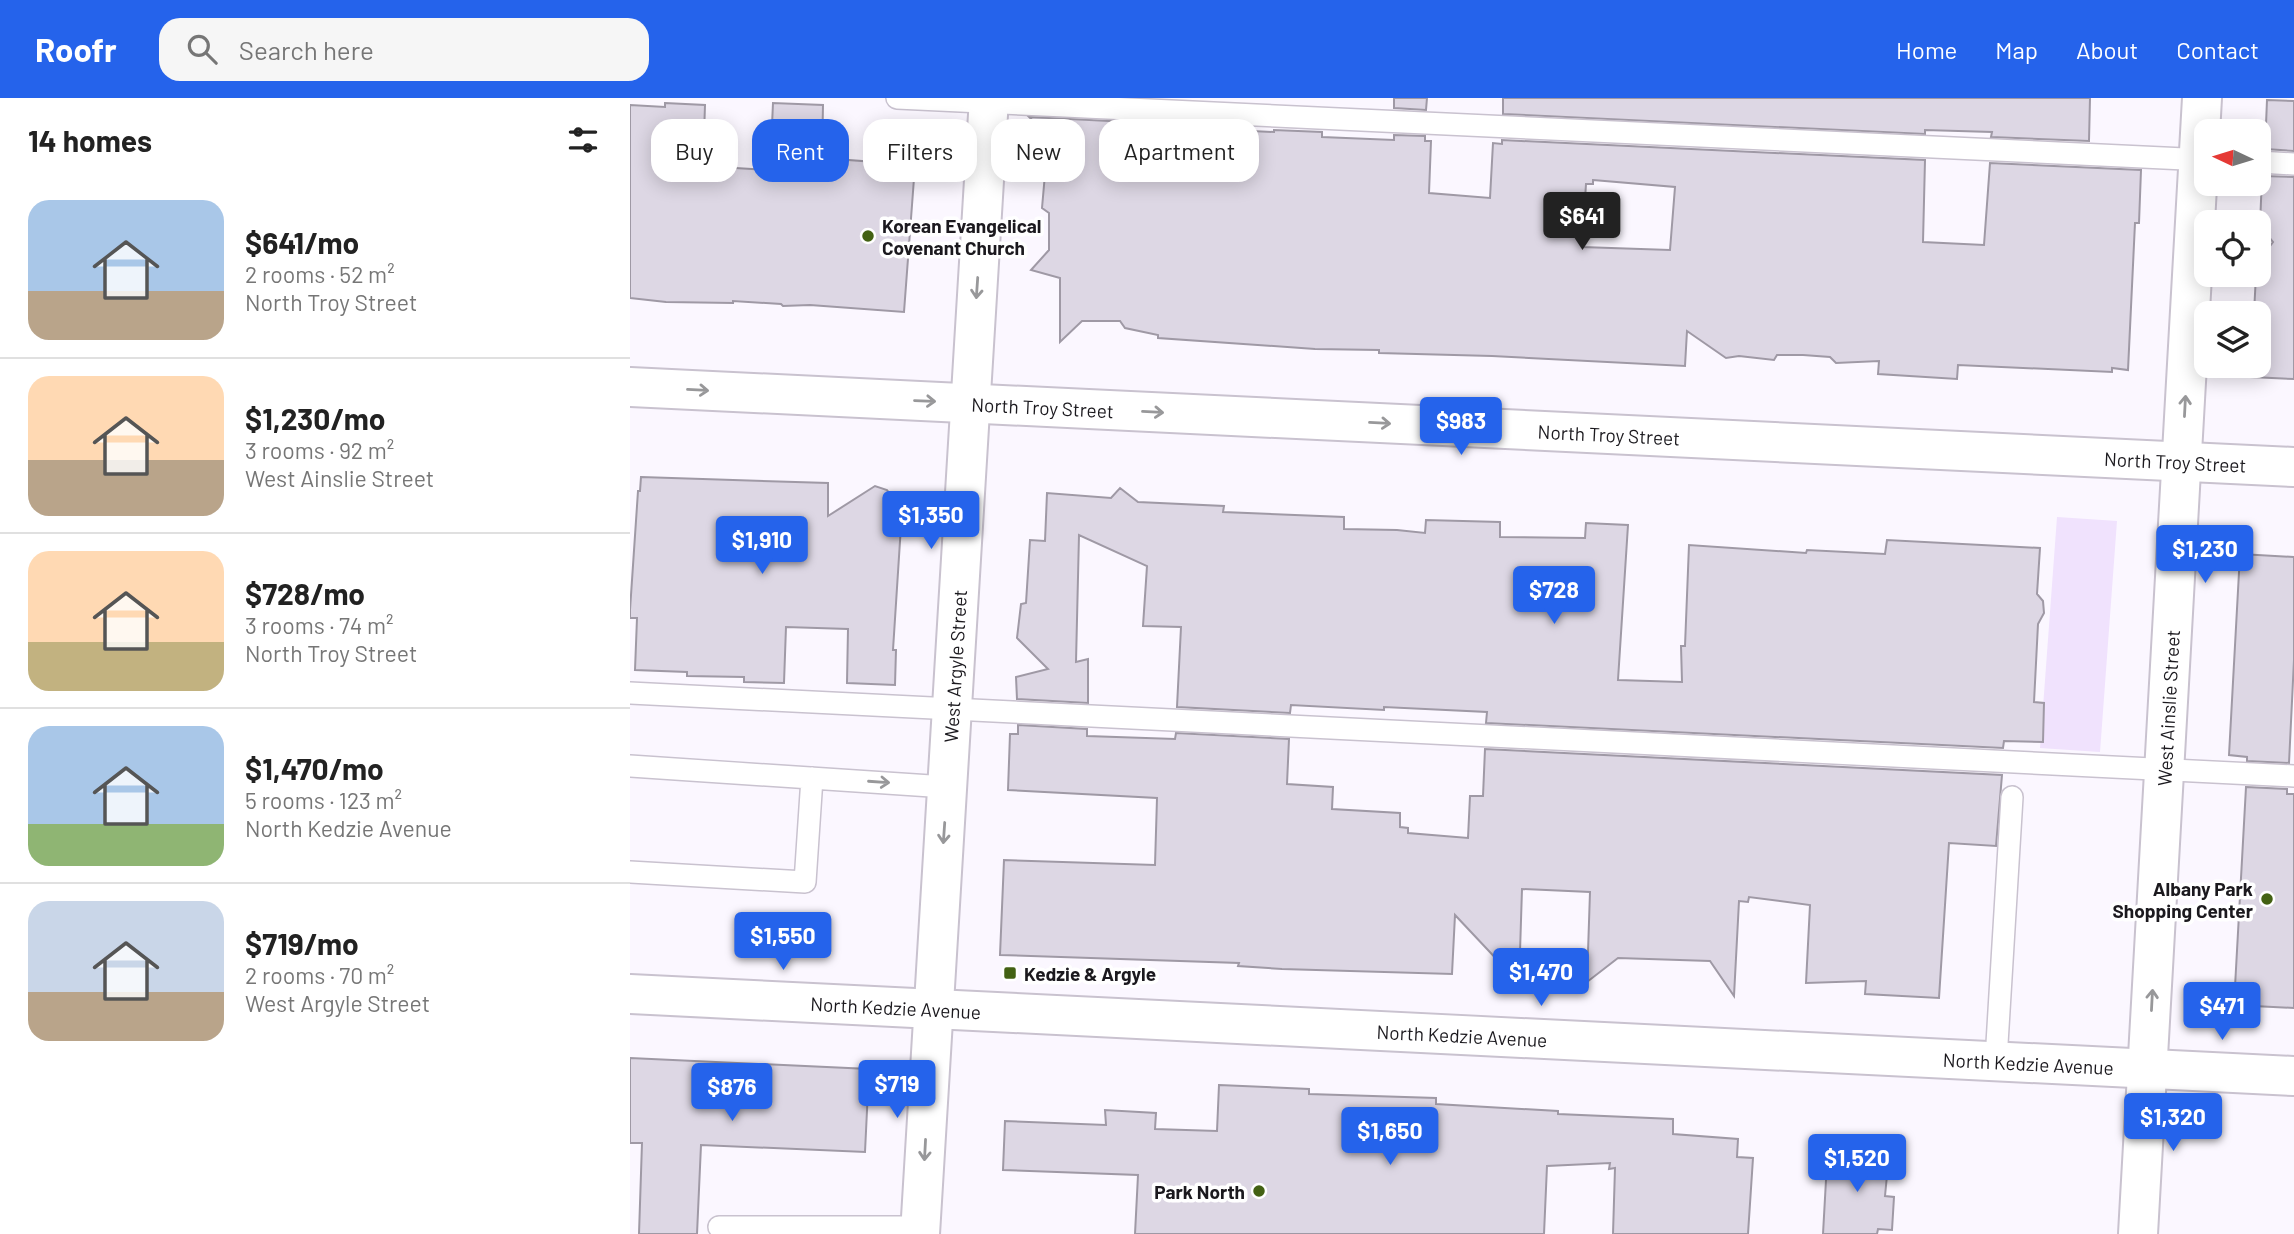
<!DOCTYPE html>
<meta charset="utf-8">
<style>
:root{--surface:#fff;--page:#f6f6f6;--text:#222;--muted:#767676;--line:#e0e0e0;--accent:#2563eb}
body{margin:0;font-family:Barlow,sans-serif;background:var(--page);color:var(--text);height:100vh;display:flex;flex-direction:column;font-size:26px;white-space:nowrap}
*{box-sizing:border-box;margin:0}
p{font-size:23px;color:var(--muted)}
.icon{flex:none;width:38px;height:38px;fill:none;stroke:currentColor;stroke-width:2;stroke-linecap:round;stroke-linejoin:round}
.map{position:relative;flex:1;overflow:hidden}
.details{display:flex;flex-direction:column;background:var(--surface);width:630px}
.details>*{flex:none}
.guide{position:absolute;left:21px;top:21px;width:665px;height:63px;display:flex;gap:14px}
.needle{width:46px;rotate:274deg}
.fabs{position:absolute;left:1564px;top:21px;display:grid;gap:14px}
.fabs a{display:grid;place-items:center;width:77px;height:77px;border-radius:14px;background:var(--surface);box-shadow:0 4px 18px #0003;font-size:35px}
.price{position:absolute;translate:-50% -60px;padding:0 16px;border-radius:7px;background:var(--accent);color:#fff;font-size:23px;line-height:46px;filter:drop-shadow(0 2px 4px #0008)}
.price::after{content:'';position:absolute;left:50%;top:42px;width:21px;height:16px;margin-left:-10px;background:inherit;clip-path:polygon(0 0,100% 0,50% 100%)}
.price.current{background:#222;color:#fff}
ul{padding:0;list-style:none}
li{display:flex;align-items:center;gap:21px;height:175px;padding:0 28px}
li+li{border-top:2px solid var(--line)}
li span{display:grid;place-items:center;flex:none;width:196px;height:140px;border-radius:21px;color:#555}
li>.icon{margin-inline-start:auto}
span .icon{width:84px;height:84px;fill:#fffc;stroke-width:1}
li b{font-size:30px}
h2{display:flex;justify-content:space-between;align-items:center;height:84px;padding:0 28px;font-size:30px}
.chip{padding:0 24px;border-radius:21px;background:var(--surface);box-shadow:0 4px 18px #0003;font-size:24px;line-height:63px}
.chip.current{background:var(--accent);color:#fff}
header{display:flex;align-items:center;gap:42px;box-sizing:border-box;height:98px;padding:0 35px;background:var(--accent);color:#fff}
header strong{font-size:33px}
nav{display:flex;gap:38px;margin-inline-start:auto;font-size:24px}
.search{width:490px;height:63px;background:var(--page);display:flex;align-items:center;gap:18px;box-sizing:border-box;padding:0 24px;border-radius:21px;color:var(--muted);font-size:26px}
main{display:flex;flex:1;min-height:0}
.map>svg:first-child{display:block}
.green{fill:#f0e2fd}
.building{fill:#ddd7e4;stroke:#9f99a5;stroke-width:2;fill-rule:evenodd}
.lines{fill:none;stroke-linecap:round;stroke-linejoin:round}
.lane-casing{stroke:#c9c2cf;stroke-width:24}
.street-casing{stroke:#c9c2cf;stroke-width:42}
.secondary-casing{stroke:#c9c2cf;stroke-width:42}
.lane{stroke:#fff;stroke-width:21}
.street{stroke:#fff;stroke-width:38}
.secondary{stroke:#fff;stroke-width:38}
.oneway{stroke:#98989a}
.poi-dot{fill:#436113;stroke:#fff;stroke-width:2.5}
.labels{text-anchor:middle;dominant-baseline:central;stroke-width:7;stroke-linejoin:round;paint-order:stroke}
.poi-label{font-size:19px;font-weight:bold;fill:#1b191e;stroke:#fff;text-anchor:start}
.street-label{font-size:19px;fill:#1b191e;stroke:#fff}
</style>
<header>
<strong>Roofr</strong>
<div class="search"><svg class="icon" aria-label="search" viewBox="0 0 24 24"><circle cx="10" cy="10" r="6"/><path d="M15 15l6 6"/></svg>Search here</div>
<nav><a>Home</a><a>Map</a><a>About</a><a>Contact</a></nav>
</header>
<main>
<section class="details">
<h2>14 homes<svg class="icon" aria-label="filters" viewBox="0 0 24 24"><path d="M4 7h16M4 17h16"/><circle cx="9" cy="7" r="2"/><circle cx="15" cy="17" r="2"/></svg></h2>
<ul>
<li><span style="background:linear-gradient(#a9c7e8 65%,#b9a48a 0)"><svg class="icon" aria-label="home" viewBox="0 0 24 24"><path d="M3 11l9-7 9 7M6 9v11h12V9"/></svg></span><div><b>$641/mo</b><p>2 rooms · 52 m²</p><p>North Troy Street</p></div></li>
<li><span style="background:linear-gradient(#ffd9b3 60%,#b9a48a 0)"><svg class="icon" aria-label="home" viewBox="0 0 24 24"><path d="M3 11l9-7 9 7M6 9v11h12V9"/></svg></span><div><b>$1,230/mo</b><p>3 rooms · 92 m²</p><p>West Ainslie Street</p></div></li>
<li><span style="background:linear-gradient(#ffd9b3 65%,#c2b280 0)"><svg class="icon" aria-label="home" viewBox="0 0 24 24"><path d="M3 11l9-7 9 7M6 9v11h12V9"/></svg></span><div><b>$728/mo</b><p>3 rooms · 74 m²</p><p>North Troy Street</p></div></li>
<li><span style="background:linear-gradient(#a9c7e8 70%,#8fb573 0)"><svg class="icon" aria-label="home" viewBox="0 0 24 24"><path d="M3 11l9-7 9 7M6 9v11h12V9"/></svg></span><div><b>$1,470/mo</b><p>5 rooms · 123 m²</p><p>North Kedzie Avenue</p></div></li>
<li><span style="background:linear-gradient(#c9d6e8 65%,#b9a48a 0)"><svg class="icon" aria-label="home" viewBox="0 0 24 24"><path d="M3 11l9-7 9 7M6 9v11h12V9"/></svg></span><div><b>$719/mo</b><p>2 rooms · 70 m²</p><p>West Argyle Street</p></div></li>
</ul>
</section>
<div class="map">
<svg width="1664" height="1136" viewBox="0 0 1664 1136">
<rect width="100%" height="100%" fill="#fbf7ff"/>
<!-- green -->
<path class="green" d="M1427 419 1487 423 1470 654 1410 650Z"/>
<!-- building -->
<path class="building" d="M764 0H797L796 12 764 10Z
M873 0H1460L1459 43 1361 39 1362 34 1295 32V36L873 16Z
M1637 2 1664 3V53L1635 51Z
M35 5 75 7 73 68 140 72 143 5 193 7 192 60 285 67 274 214 180 207 153 208 151 206 103 203V205L36 204 0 200V7L35 9Z
M399 19 580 28V31L644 34V32L692 34V39L764 42V37L795 38V43H801L799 95 860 100 863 45 872 46V42L1295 62 1293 144 1354 147 1360 65 1511 72 1509 125H1505L1498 272 1482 270V274L1328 267 1327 281 1248 276 1249 263 1206 265 1200 259 1173 257H1147L1144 262 1109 258 1096 260 1057 233 1055 268 862 258 749 255V252L685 251 528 240V237L495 230 490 223H452L430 244V180L401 172 419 152V115L412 110 415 76 439 58ZM963 82 1045 89 1040 152 952 149 956 86H963Z
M1632 78 1664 79V281L1621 279 1622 268H1629V215H1624L1626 177H1629V163L1643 144 1630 128Z
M11 379 198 385V418L245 388 257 392 272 412 263 552H266L265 587 217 585 218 531 156 529 154 585 114 584V579L57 578V574L5 572 7 520H0V512L8 393H10Z
M490 390 508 404 594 408 593 414 714 419V431L767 432 795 435 796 422 870 424V439L955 440 956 425 998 427 988 582 1052 584 1051 548H1055L1059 447 1176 455 1177 452 1255 456 1257 442 1410 450 1407 496 1413 503 1414 515 1408 526 1404 604 1414 605 1413 644 1374 643 1373 650 856 625 857 614 754 609V612L661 607 660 615 547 609 551 529 513 528 517 468 449 437 446 564 458 561V605L387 601 386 579 418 571 387 540 391 506 396 505 400 442 415 443 417 395 481 400Z
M1610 456 1664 459V562L1659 665 1617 663V659L1599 657Z
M388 627 457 631V638L545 641 546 635 659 641 657 686 703 689 702 711 770 715V729L778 730V735L838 740 840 698H853L855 651 1372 677 1366 748 1319 745 1309 900 1235 896 1236 883 1176 885 1180 807 1119 799 1118 804 1109 803 1104 898 1080 863 988 860 957 884 960 794 892 791 889 885 825 817 822 876 652 871 608 868 609 865 370 857 374 762 525 767 527 700 378 692 380 636H388Z
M1616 689 1657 691V696H1664V910L1604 907Z
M0 960 239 971 235 1054 71 1047 67 1136H9L12 1045H0Z
M589 987 679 991V996L806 1000V1006L928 1013V1016L1043 1021V1036L1108 1041 1107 1059 1123 1060 1118 1136H983L985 1070 979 1071 980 1065 917 1068 914 1136H505L508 1077 373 1072 375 1023 476 1027 475 1012 526 1015 525 1031 587 1033Z
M1213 1046 1243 1048 1242 1066 1258 1067 1255 1098 1264 1099 1262 1132 1248 1131 1247 1136H1193L1197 1064 1211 1065Z"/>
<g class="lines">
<!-- lane casing -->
<g class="lane-casing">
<path id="lane" d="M267 0 1576 62
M1629 64 1664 66
M0 595 1664 678
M0 668 316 689
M0 774 175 784 182 680
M1366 962 1382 699
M89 1129H290"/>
</g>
<!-- street casing -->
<g class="street-casing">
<g id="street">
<path id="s1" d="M0 289 1664 369"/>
<path id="s2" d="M290 1136 359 0"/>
<path id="s3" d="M1508 1136 1572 0"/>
</g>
</g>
<!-- secondary casing -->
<g class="secondary-casing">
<g id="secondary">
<path id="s4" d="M0 896 1664 978"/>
</g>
</g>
<!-- lane -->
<use href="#lane" class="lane"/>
<!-- street -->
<use href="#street" class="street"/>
<!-- secondary -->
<use href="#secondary" class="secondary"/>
</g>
<!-- one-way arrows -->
<defs><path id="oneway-shaft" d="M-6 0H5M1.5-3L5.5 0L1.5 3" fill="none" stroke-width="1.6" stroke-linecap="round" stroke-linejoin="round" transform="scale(1.75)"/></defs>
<g class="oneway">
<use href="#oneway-shaft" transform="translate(347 190) rotate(94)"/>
<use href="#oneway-shaft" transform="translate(68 292) rotate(3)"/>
<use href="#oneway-shaft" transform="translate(295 303) rotate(2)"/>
<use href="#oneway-shaft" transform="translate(1555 308) rotate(-87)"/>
<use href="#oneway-shaft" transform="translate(523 314) rotate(3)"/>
<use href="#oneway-shaft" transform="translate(750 325) rotate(3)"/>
<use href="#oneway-shaft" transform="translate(249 684) rotate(4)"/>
<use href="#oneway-shaft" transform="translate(314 735) rotate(94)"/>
<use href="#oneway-shaft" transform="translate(1522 902) rotate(-87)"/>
<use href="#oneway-shaft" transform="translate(295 1052) rotate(93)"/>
</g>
<!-- markers -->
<g class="poi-dot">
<circle cx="238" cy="138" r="7"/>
<circle cx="1637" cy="801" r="7"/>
<rect x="373" y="868" width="14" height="14" rx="3.5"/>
<circle cx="629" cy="1093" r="7"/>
</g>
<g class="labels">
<!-- poi labels -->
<g class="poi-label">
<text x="252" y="127">Korean Evangelical<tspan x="252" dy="22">Covenant Church</tspan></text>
<text x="1623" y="790" text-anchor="end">Albany Park<tspan x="1623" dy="22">Shopping Center</tspan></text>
<text x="394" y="875">Kedzie &amp; Argyle</text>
<text x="615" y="1093" text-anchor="end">Park North</text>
</g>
<!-- street labels -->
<g class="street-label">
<text stroke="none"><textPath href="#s1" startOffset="413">North Troy Street</textPath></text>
<text stroke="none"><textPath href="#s1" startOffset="980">North Troy Street</textPath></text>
<text stroke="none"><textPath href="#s1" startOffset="1547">North Troy Street</textPath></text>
<text stroke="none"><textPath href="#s2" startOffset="569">West Argyle Street</textPath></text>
<text stroke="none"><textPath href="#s3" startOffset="527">West Ainslie Street</textPath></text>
<text stroke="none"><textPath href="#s4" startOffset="266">North Kedzie Avenue</textPath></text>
<text stroke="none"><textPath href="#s4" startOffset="833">North Kedzie Avenue</textPath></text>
<text stroke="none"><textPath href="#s4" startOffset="1400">North Kedzie Avenue</textPath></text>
</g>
</g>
</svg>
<div class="fabs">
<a><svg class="needle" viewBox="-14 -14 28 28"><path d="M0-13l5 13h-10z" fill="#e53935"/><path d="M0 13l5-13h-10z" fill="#767676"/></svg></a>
<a><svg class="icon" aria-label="locate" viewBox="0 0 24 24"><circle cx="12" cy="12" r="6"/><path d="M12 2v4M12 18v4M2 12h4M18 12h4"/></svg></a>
<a><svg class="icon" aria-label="layers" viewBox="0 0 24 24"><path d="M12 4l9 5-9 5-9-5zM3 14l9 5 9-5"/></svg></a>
</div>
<b class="price current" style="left:952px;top:154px">$641</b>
<b class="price" style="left:831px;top:359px">$983</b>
<b class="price" style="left:301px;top:453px">$1,350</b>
<b class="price" style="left:132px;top:478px">$1,910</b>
<b class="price" style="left:1575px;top:487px">$1,230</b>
<b class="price" style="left:924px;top:528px">$728</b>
<b class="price" style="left:153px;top:874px">$1,550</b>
<b class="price" style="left:911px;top:910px">$1,470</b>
<b class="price" style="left:1592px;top:944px">$471</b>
<b class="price" style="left:267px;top:1022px">$719</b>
<b class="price" style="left:102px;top:1025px">$876</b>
<b class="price" style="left:1543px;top:1055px">$1,320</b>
<b class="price" style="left:760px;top:1069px">$1,650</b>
<b class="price" style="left:1227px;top:1096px">$1,520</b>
<div class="guide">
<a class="chip">Buy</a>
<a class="chip current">Rent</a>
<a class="chip">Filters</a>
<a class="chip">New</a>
<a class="chip">Apartment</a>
</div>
</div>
</main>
